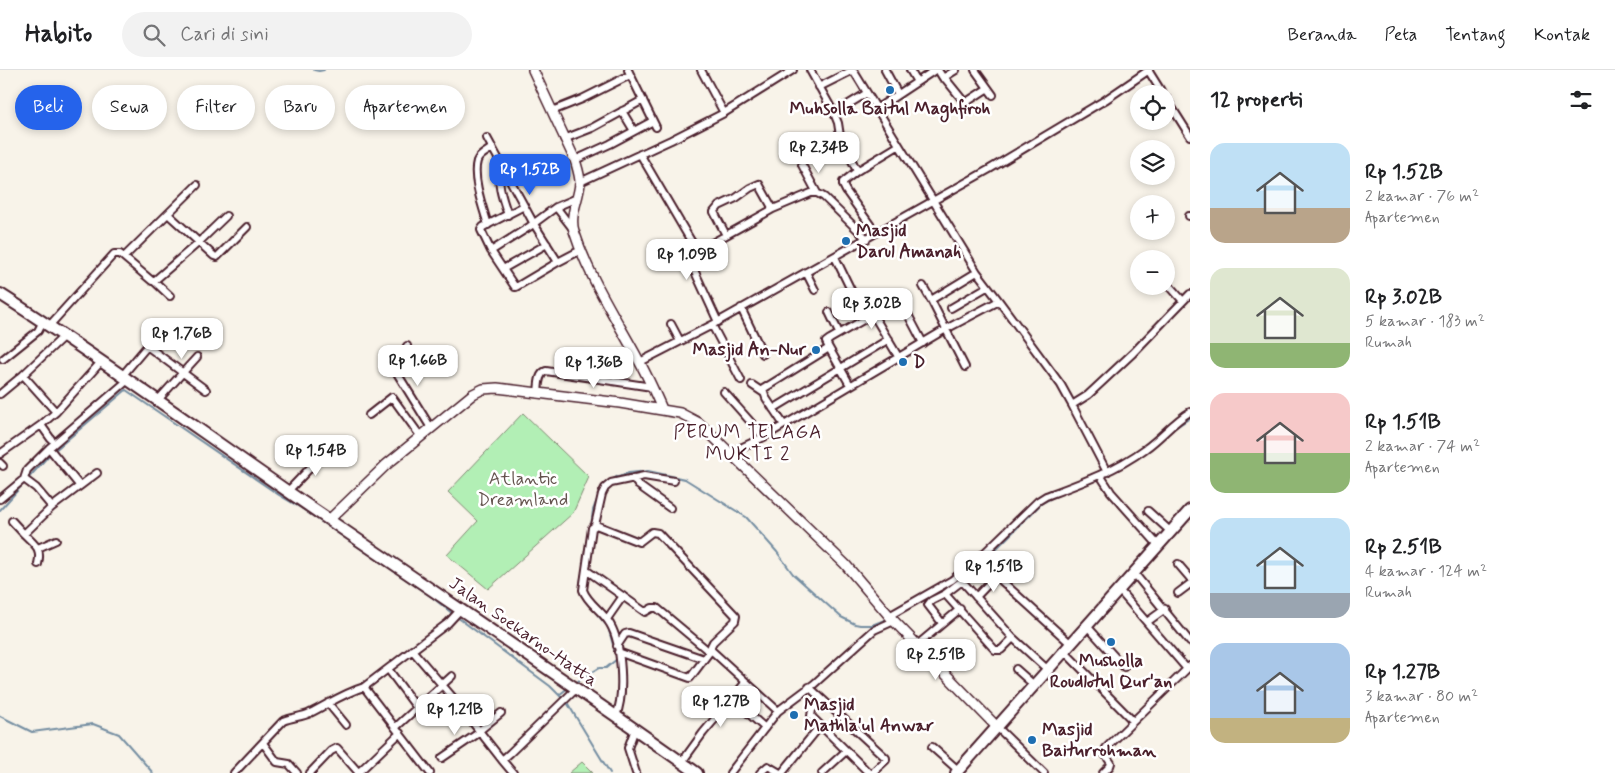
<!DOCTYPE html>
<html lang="id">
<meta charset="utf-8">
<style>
:root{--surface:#fff;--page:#f2f2f2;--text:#202124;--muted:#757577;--line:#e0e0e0;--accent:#2563eb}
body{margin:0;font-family:Mynerve,sans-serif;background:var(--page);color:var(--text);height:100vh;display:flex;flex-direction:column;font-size:19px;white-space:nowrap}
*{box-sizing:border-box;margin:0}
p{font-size:16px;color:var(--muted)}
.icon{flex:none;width:28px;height:28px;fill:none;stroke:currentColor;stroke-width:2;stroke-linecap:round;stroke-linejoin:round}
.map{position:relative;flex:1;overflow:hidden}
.sheet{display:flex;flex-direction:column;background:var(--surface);width:425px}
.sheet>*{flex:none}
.guide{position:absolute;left:15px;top:15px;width:475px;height:45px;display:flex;gap:10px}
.fabs{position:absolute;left:1130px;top:15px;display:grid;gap:10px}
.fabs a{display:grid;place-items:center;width:45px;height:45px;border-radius:50%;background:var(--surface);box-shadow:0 2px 8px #0003;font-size:25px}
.price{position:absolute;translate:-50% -42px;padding:0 11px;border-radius:10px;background:#fff;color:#222;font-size:16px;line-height:32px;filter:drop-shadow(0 1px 2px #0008)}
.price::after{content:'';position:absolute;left:50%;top:30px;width:15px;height:11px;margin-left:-8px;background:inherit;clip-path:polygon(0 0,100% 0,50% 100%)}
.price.on{background:var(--accent);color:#fff}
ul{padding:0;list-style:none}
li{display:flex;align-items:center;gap:15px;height:125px;padding:0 20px}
li span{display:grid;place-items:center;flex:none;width:140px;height:100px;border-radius:15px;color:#555}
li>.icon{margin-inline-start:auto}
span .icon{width:60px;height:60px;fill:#fffc;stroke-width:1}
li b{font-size:21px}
h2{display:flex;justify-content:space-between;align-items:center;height:60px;padding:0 20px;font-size:21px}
.tag{padding:0 18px;border-radius:22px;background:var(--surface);box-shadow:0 2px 8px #0003;font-size:18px;line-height:45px}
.tag.on{background:var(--accent);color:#fff}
header{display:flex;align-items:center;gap:30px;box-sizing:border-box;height:70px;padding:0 25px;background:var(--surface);border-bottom:1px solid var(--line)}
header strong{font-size:24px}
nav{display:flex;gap:28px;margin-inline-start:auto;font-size:18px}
.search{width:350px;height:45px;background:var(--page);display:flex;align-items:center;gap:12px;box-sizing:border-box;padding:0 18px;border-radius:28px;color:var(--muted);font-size:19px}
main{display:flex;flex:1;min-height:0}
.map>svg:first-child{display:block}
.green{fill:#b2efb5;stroke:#7e8770}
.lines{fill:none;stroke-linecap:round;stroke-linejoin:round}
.stream{stroke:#758ea2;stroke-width:2}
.street-casing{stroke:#4a1f2b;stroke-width:10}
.secondary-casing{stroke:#4a1f2b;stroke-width:12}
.primary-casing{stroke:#4a1f2b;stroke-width:14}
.street{stroke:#fff;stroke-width:6}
.secondary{stroke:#fff;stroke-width:9}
.primary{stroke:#fff;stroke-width:10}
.poi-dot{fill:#1f6fb2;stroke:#fff;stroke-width:2}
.labels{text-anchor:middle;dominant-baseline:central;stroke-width:5;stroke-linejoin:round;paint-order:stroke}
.poi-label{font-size:18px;font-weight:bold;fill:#4a1f2b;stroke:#fff;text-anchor:start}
.park-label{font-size:18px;fill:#64534e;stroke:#fff}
.street-label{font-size:18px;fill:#4a1f2b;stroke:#fff}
.neighbourhood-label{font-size:19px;letter-spacing:1px;fill:#4a1f2b;stroke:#fff}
</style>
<header>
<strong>Habito</strong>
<div class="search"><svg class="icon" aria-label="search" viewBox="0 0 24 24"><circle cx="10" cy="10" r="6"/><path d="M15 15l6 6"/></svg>Cari di sini</div>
<nav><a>Beranda</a><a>Peta</a><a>Tentang</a><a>Kontak</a></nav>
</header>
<main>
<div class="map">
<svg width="1190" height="703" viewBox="0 0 1190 703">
<rect width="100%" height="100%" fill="#f8f3e9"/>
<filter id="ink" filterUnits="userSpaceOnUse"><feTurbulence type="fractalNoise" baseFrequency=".02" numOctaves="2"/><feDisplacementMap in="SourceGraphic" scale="10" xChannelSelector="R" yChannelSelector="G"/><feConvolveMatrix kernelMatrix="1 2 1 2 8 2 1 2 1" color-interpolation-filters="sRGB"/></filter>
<g filter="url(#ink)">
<!-- green -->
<path class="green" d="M523 343 589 407 573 443 488 519 447 485 478 451 448 422Z
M582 692 593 703H569Z"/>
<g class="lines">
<!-- stream -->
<path class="stream" d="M314 0 319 1 324 0
M1169 362 1190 348
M54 381 126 320 279 425 301 438 433 528 453 544
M1103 407 1128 394
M602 418 609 411 618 406 629 403 648 401 685 409 746 447 777 482 793 504 841 547 855 554 860 555H872L887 549
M0 440 50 384
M591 456 593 440 598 427
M982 491 997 478 1042 433 1059 424
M583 526C577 517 582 505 584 495
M905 541 961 508
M457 547 550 616 568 634 610 703
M575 613 599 598H606L617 589 608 557 592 538
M559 625 569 617
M0 646 32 662 93 654 119 664 153 703"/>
<!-- street casing -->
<g class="street-casing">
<path id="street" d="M628 0 656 57
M701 0 724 43
M810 0 834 43 838 53 840 66 857 101
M885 0 898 24
M910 0 917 12
M938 0 943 8 956 0
M975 0 993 25
M1148 0 1163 24
M944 7 965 33 988 18
M819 17 853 0
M1166 28 1190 66
M876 39 935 0
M552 41 582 29 630 5
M622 41 634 61
M834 43 867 23
M487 68 534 154 558 192
M564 69 592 58 643 30
M640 84 691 171 696 177 703 178 773 139 811 123H817L824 127 867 169
M575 90 610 74 653 51
M501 94C496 111 502 128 508 145
M802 95 817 123
M580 112 671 70 724 43 793 0
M524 136 483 157 481 160 491 181 515 217H516L558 192 581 180
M556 137 573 159
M169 145 214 186 217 187 247 157
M1189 146H1190
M488 155C483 138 472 108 477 91 479 85 488 81 492 78
M876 163 846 121 843 115V112L857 101 898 76
M726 165 714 142 719 136 736 128 750 118 759 114 773 139
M699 178 692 183 689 189 718 252
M491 181 529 157 556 137 577 128
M124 187 197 115
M835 187 865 249
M503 199 547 174
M806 202 815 220
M154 211 170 226
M1166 212 1183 231
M923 216 931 230
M999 231 1061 315 1072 335 1088 325 1133 283 1190 224
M904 237 923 273
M741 238 763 284
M951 238 987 217
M829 242 839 263
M671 254 680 271
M712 255 741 310
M49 256 114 184H120L152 211H154L198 173 226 146
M147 276 206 320
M407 276 399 291 397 303 431 358
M829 278 826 272 830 269 865 249 874 246 899 288
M3 289 38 261 43 251
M640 292 712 255 988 100 1105 30 1149 0
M965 297 931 230 977 202
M23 305 56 342
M122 306 165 255
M752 315 764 323
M724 322 764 367
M538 323C539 315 538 304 546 301L652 317
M0 324 23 305 64 266
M158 330 197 287
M1072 335 1107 402
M773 339 889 269
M369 345 392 327 421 367
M41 355 51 369
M784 355 946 259 999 231 977 202 853 0
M49 378 79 415
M730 383 764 367 784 355 766 328 763 319 829 278 850 315
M0 384 41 355 56 342 101 292
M0 393 3 396
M97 403 52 437 36 418 24 409 27 400 49 378 128 310
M1100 405 1111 422 1159 476
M633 408 638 415 670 438
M288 421 329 378
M0 429 24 409
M1148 441 1171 462
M12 451 24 464
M595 455 602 424 605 418 611 413 644 406 674 411
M38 478 56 470
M38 494C42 478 35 475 24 464L52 437
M1178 494 1190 508
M586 500 645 542 652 538H657L706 579 711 581
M1134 503 1190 572
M962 511 1013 568
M1119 520 1187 599
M1178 523 1190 514
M976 527 997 505
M889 546 952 510 976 491 1038 431 1046 426C1081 413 1115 401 1145 379 1161 368 1173 352 1190 342
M607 549 623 526
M1147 552 1165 539
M942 553 928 535 931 531 945 524
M1087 556 1124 597
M917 575 960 539
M617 576 625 564 629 563 704 589
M412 580 455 630
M1064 581 1133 651
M618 582 690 608 711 580
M388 599 417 638
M1016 599 1034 615
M1048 600 1013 568 1001 580H995L945 524 962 511 978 495 982 493 1071 574
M809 617 886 688V690L872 703
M731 628 765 658
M822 629 812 640 811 646 869 703
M328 633 346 655
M616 646C625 625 622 574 610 554 603 541 588 534 583 520L592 458 596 455 639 472 652 462 658 463 736 546 735 551 713 572 711 576V580L778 641
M427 649 455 630 502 690
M396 657 452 606
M997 657 1044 703
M635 659 628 678 636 703
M479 661 501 643
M263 673 277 692 289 694 297 703
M932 677 958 700
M442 688 480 662
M682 692 703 663 746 612
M234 703 283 651C292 647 302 647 310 643 328 634 344 623 364 617
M310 703 331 681 337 678 359 703
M358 703 400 663
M430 703 364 617 448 553 461 539
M513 703 502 690 510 683 576 619
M730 703 778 641 814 614 874 560 894 551
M760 703 768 696 780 703
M782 703 820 656
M822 703 846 681
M1103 703 1110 696 1111 693 1104 683 1106 678 1190 596"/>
</g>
<!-- secondary casing -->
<g class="secondary-casing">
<path id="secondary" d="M533 0 575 90C577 97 580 105 580 113 579 129 569 145 574 161 589 208 616 248 639 291 648 307 655 323 662 339
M329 450 386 395 473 324 483 319 497 318 620 333 680 343 699 353 845 494 892 549 997 657"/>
</g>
<!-- primary casing -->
<g class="primary-casing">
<path id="primary" d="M0 224C110 294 215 372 322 445 447 531 574 615 697 703
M956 703 1190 440"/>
</g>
<!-- street -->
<use href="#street" class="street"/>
<!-- secondary -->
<use href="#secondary" class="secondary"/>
<!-- primary -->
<use href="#primary" class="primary"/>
</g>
</g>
<!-- markers -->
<g class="poi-dot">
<circle cx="890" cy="20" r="5"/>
<circle cx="846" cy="171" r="5"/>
<circle cx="816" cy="280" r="5"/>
<circle cx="903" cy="292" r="5"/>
<circle cx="1111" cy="572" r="5"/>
<circle cx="794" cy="645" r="5"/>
<circle cx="1032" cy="670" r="5"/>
</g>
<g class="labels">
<!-- poi labels -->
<g class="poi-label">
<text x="890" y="39" text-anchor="middle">Muhsolla Baitul Maghfiroh</text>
<text x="856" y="161">Masjid<tspan x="856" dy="21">Darul Amanah</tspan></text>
<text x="806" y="280" text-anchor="end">Masjid An-Nur</text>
<text x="913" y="292">D</text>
<text x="1111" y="591" text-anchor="middle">Musholla<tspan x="1111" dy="21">Roudlotul Qur'an</tspan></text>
<text x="804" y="635">Masjid<tspan x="804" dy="21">Mathla'ul Anwar</tspan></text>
<text x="1042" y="660">Masjid<tspan x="1042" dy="21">Baiturrohman</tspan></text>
</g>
<!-- park labels -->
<g class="park-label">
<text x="523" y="409">Atlantic<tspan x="523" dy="21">Dreamland</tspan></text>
</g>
<!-- street labels -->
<g class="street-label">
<text transform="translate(523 562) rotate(35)">Jalan Soekarno-Hatta</text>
</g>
<!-- neighbourhood labels -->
<g class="neighbourhood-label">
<text x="748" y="362">PERUM TELAGA<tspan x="748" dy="22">MUKTI 2</tspan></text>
</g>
</g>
</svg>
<div class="fabs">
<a><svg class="icon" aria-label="locate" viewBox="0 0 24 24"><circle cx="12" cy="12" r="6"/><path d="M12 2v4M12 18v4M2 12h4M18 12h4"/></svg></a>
<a><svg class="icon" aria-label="layers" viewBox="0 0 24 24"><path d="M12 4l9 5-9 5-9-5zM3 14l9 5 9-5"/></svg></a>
<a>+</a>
<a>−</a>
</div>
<b class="price" style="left:819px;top:104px">Rp 2.34B</b>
<b class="price on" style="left:530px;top:126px">Rp 1.52B</b>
<b class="price" style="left:687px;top:211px">Rp 1.09B</b>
<b class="price" style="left:872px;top:260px">Rp 3.02B</b>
<b class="price" style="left:182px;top:290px">Rp 1.76B</b>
<b class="price" style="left:418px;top:317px">Rp 1.66B</b>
<b class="price" style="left:594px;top:319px">Rp 1.36B</b>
<b class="price" style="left:316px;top:407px">Rp 1.54B</b>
<b class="price" style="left:994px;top:523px">Rp 1.51B</b>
<b class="price" style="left:936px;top:611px">Rp 2.51B</b>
<b class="price" style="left:721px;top:658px">Rp 1.27B</b>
<b class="price" style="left:455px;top:666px">Rp 1.21B</b>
<div class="guide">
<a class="tag on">Beli</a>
<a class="tag">Sewa</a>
<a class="tag">Filter</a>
<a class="tag">Baru</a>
<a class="tag">Apartemen</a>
</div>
</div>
<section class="sheet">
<h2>12 properti<svg class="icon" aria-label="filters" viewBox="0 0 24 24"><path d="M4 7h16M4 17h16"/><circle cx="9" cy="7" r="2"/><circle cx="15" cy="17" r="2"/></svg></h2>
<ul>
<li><span style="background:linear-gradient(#bfe0f5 65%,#b9a48a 0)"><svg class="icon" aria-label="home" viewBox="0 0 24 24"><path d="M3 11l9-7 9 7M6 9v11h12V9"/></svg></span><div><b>Rp 1.52B</b><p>2 kamar · 76 m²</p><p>Apartemen</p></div></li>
<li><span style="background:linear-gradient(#dfe7d0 75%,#8fb573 0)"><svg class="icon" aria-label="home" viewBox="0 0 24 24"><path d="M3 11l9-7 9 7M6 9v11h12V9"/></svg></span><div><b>Rp 3.02B</b><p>5 kamar · 183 m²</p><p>Rumah</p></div></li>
<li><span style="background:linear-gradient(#f6c9c9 60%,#8fb573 0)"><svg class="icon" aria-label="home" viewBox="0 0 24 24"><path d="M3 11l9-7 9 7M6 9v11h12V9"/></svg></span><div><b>Rp 1.51B</b><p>2 kamar · 74 m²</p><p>Apartemen</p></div></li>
<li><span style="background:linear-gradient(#bfe0f5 75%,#9aa5b1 0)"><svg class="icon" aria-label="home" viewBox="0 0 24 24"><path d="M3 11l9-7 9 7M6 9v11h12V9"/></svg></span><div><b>Rp 2.51B</b><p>4 kamar · 124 m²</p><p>Rumah</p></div></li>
<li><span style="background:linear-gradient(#a9c7e8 75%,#c2b280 0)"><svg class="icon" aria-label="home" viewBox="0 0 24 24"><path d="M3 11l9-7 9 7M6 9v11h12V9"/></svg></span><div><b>Rp 1.27B</b><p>3 kamar · 80 m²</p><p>Apartemen</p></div></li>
</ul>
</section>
</main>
